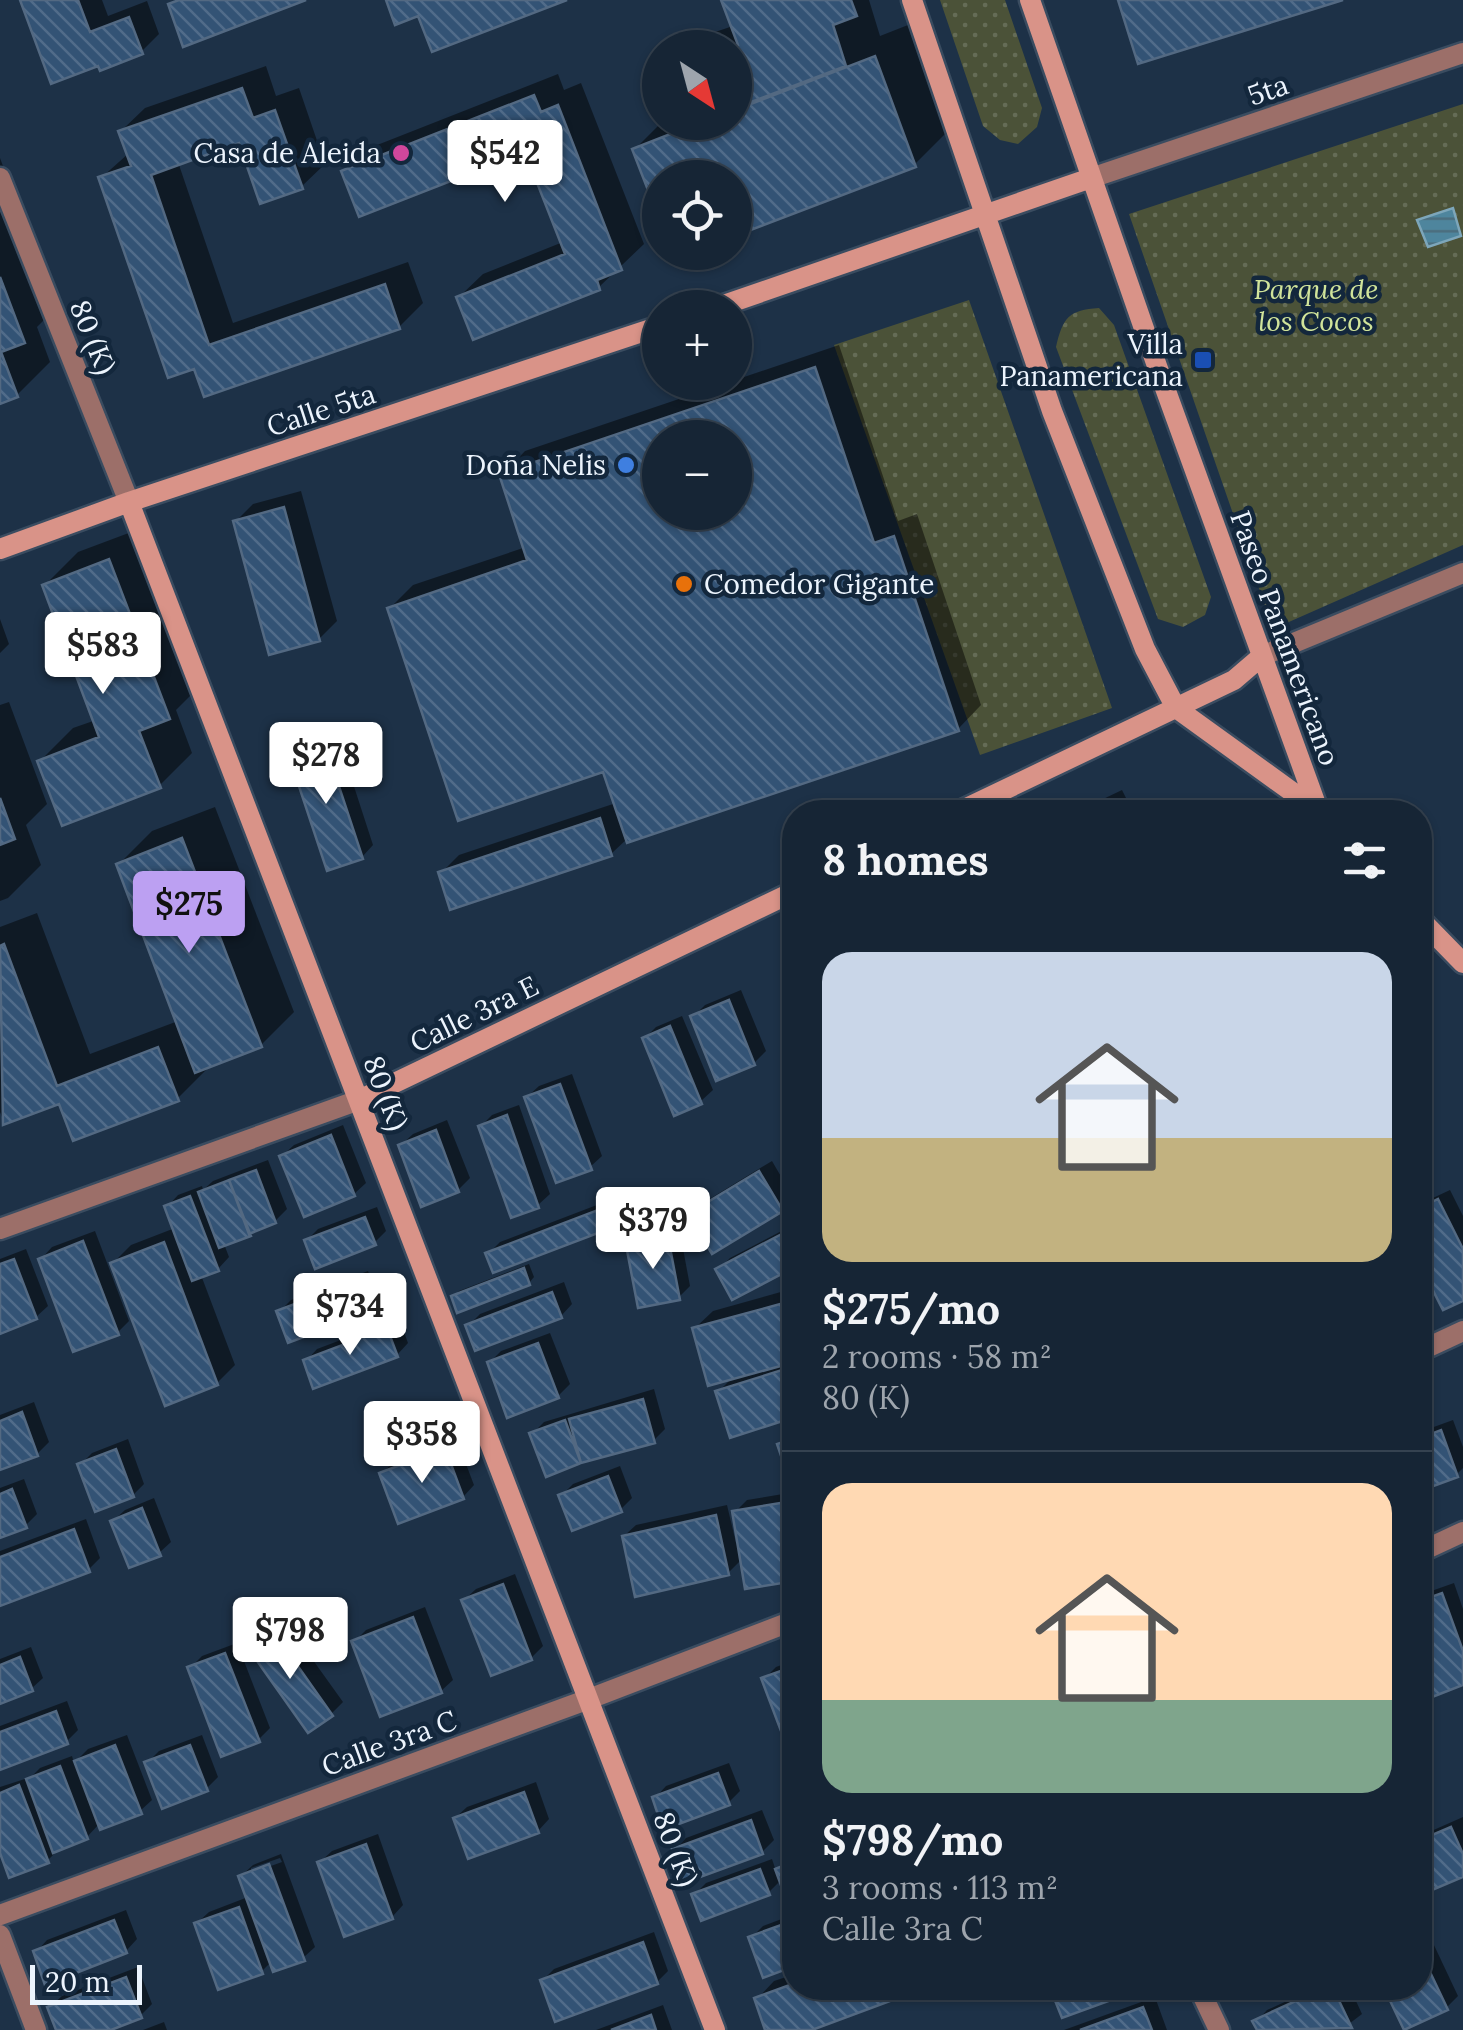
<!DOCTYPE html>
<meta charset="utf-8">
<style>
:root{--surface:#162535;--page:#1f2d3d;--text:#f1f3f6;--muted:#9ea5ad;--line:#354250;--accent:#bca0f2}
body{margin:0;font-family:Lora,serif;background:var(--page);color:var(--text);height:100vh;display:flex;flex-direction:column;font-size:38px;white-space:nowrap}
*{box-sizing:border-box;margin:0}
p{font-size:32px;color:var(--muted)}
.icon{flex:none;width:55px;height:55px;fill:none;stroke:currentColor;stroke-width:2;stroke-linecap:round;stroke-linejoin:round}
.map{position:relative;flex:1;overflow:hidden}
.panel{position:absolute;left:782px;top:800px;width:650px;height:1200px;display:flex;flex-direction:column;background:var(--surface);border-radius:40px;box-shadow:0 2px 8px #0004,0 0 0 2px var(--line)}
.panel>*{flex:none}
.needle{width:65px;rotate:144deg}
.controls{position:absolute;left:642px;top:30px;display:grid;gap:20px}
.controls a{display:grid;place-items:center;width:110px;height:110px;border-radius:50%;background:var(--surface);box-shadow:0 2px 8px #0004,0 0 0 2px var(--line);font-size:50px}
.scale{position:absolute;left:30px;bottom:25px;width:112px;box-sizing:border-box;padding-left:10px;border:5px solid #ecf4fd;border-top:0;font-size:28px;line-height:35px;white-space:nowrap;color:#ecf4fd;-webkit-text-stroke:8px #13273c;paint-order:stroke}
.price{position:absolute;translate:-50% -85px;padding:0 22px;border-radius:10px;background:#fff;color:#222;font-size:32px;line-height:65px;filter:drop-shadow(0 2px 5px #0008)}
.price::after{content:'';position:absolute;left:50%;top:60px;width:30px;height:22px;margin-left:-15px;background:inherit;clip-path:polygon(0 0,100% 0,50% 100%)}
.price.on{background:var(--accent);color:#111}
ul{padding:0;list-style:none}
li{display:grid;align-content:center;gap:20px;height:530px;padding:0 40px}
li+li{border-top:2px solid var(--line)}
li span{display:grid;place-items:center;height:310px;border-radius:30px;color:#555}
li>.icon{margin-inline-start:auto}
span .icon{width:180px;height:180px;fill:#fffc;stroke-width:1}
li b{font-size:42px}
h2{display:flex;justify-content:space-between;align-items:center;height:120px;padding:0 40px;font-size:42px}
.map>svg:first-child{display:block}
.park{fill:url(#park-dots)}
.water{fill:url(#water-rules);stroke:#7da6ba;stroke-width:2.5}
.shadow{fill:#0007;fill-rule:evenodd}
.building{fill:url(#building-back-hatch);stroke:#536982;stroke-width:2.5;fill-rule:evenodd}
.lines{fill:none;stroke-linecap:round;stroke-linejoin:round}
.street-casing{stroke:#3a4c60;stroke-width:25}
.secondary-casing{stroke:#3a4c60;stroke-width:25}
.street{stroke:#9c6f69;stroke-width:20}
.secondary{stroke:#d99388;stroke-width:20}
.hotel-dot{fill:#d1479c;stroke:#13273c;stroke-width:4}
.transit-dot{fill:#1a4fb4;stroke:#13273c;stroke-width:4}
.shop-dot{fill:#3f7fe0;stroke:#13273c;stroke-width:4}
.food-dot{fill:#e8710a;stroke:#13273c;stroke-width:4}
.labels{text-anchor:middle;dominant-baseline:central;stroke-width:9;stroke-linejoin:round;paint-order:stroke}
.street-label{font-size:28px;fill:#ecf4fd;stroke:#13273c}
.poi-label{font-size:28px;fill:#ecf4fd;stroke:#13273c;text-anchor:end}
.park-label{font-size:28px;font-style:italic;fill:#d1e49a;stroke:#13273c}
</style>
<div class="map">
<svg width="1463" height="2030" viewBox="0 0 1463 2030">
<defs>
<pattern id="park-dots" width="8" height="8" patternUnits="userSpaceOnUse" patternTransform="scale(2.5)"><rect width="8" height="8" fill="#4b5238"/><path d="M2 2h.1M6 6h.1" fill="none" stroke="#656c56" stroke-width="1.8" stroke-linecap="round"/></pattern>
<pattern id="water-rules" width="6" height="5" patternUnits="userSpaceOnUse" patternTransform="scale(2.5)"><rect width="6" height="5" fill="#4e859d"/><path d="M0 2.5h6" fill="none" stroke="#4b6d7d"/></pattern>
<pattern id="building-back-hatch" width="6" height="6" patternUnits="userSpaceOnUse" patternTransform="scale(2.5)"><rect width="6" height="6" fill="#335375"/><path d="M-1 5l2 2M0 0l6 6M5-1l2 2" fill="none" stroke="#516c8a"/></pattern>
</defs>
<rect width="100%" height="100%" fill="#1d3147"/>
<!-- park -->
<path class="park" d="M940 0H1005L1042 108 1037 127 1018 144 1000 140 983 126Z
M1463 104V545L1273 629 1129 214Z
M969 300 1112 708 980 755 834 345Z
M1099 308 1114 325 1211 597 1205 615 1183 627 1158 619 1056 347C1063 317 1069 310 1099 308Z"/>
<!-- water -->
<path class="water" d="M1453 208 1461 236 1428 247 1417 220Z"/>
<!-- shadow -->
<path class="shadow" d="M22 0H102L108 16 147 1 159 34 141 52 101 68Z
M723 0H869L880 36 908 25 948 131 915 164 735 233V178H660V214L635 149 662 122H735V48H694L706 35 733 26Z
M266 66 276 96 299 88 325 164 301 187 241 140 178 162 233 323 408 262 423 303 399 327 195 366 101 178 129 153 121 131 145 108Z
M558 74 564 90 581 83 644 244 599 287 459 297 483 274 563 242 527 148 344 172 367 149Z
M0 158 56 308 37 327 50 362 17 395 0 402Z
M839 345 898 521 917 514 981 705 958 729 628 838 611 854 441 873 459 855 616 803 605 769 390 608 413 585 526 547 502 475 525 451ZM660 438H735V512H660Z
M301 491 337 621 319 639 235 522 253 504Z
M142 528 202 684 176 710 192 753 159 786 40 761 73 728 96 720 45 585 78 552Z
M0 619 9 644 0 653Z
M9 702 47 804 26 825 41 865 8 898 0 901V705Z
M337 734 373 845 362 857 292 757 303 745Z
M1122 790 1133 812H1075H1076Z
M215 807 294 1012 261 1045 210 1066 177 1099 61 1101 4 1122 0 1112V927L37 913 90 1054 178 1021 119 864 152 831Z
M741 990 766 1051 754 1063 693 1017 705 1005Z
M682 1016 713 1090 701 1101 676 1112 644 1039 656 1027Z
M572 1074 602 1156 590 1167 527 1097 539 1086Z
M519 1105 550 1194 538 1205 481 1126 492 1115Z
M447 1120 470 1178 458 1190 401 1145 413 1134Z
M343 1125 366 1183 354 1194 282 1156 294 1145Z
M268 1160 287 1209 275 1221 224 1244 229 1257 218 1269 201 1275 235 1365 217 1383 113 1263 131 1245 175 1228 167 1207 178 1195 202 1186 203 1190 213 1181Z
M772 1161 793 1197 782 1209 691 1215 703 1203Z
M1450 1190 1463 1216V1298L1420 1259V1204Z
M623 1195 629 1211 617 1223 488 1254 500 1242Z
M377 1207 386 1231 374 1243 306 1241 318 1229Z
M795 1224V1265L718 1270 730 1258Z
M679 1227 690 1286 678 1298 629 1245 641 1234Z
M95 1231 129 1321 117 1333 41 1259 52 1247Z
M26 1249 48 1306 36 1317 0 1331V1259Z
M529 1264 534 1277 529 1283 454 1296 459 1291Z
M368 1271 378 1299 366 1311 279 1312 291 1300Z
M564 1282 572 1304 561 1316 468 1326 480 1314Z
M1420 1287 1430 1308 1420 1318Z
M795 1288V1415L718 1392 733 1377 695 1328 713 1311Z
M399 1318 408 1343 397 1355 306 1361 317 1349Z
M550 1333 570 1384 558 1396 489 1363 501 1351Z
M654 1389 665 1429 653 1441 547 1473 532 1434 544 1422Z
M34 1402 49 1442 37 1454 0 1468V1415Z
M1453 1420 1463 1447V1468L1457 1474 1420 1488V1432Z
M456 1438 474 1485 463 1497 382 1473 394 1462Z
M128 1439 144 1484 133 1495 80 1465 92 1453Z
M620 1466 632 1498 621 1509 561 1496 573 1484Z
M24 1479 37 1514 25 1526 0 1535V1488Z
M795 1492V1579L747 1586 742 1559 728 1573 624 1536 636 1525 727 1505 736 1543 740 1542 735 1512 747 1500Z
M154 1498 171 1542 159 1553 113 1521 125 1510Z
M86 1519 100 1558 89 1569 0 1603V1551Z
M515 1574 543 1646 531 1658 464 1600 476 1589Z
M1454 1583 1463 1609V1683L1420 1657V1595Z
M425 1607 453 1680 441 1691 354 1642 366 1630Z
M285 1621 343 1702 331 1714 251 1648Z
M237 1643 270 1728 258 1740 190 1668 202 1656Z
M31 1647 43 1678 31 1689 0 1701V1659Z
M795 1660V1732L764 1679 776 1667Z
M67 1701 78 1730 66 1742 0 1768V1726Z
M127 1735 152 1800 140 1811 100 1823 87 1837 59 1849 48 1860 0 1846V1787L31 1777 40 1768 72 1756 74 1763 88 1749Z
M202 1735 218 1777 206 1789 147 1763 159 1751Z
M729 1763 740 1791 728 1803 655 1798 666 1786Z
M536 1782 549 1819 538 1831 455 1818 467 1807Z
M762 1810 774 1840 762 1852 675 1849 686 1838Z
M1463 1817V1874L1420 1893V1836Z
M378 1834 403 1905 392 1917 320 1862 332 1851Z
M281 1854 315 1947 303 1958 272 1961 261 1972 197 1923 209 1912 248 1897 241 1876 253 1865ZM280 1858 282 1862 251 1873V1868Z
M795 1856V1893L781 1880 768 1893 694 1895 706 1883 772 1859 776 1871Z
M126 1910 137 1939 126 1951 36 1952 47 1940Z
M795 1914V1964L751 1938 763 1926Z
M654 1932 668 1971 657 1982 543 1980 554 1969Z
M1433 1943 1458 1996 1446 2008 1406 2027 1387 1988H1420V1949Z
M138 1967 152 2004 140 2016 105 2030H59L50 2007 62 1996Z
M795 1974V1988H900L889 1999 805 2030H768L757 1999 774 1981Z
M1315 1988H1350L1362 2014 1341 2030H1259L1256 2022 1267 2010Z
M1155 1997 1167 2030H1064Z
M663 2005 672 2030H596Z
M164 2022 167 2030H143Z"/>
<!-- building -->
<path class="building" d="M20 0H78L90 32 129 17 143 54 100 71 98 66 51 84Z
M179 0H306L183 47 168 4Z
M386 0H567L432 52 418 16 395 25Z
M721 0H851L857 16 833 25 846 66 735 108V48H730L738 45Z
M1118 0H1343L1138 64Z
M875 56 916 167 735 236V178H660V221L632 149 701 122H735V110Z
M242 88 253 118 275 110 303 189 260 204 239 143 151 175 209 345 385 284 400 329 204 397 194 369 168 378 98 177 131 166 118 131Z
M534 95 541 112 558 105 622 270 597 280 600 290 473 340 456 297 565 254 525 152 359 217 341 171Z
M0 277 25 343 1 352 18 397 0 404Z
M815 367 874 543 894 536 959 731 627 843 603 772 458 821 387 608 527 560 499 474ZM660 438H735V512H660Z
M284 507 320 641 269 655 233 521Z
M109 559 170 719 139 731 161 788 62 826 37 761 99 737 42 585Z
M325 744 363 859 327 871 289 756Z
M0 798 15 839 0 845Z
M1110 800 1116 812H1083Z
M600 818 612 856 450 910 438 872Z
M182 838 262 1047 195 1073 116 864Z
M4 944 57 1086 158 1047 179 1101 73 1141 59 1104 3 1125 0 946Z
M729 1000 755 1065 716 1081 690 1016Z
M670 1026 702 1104 674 1116 642 1038Z
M560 1084 592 1170 556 1183 524 1097Z
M507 1115 539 1208 511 1218 478 1126Z
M436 1130 459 1192 421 1207 398 1145Z
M331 1135 355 1196 304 1217 279 1156Z
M256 1170 276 1223 249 1234 229 1180Z
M759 1171 783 1211 712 1254 688 1214Z
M229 1180 251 1236 219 1248 198 1192Z
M190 1196 219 1271 192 1281 164 1206Z
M1438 1199 1463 1249V1301L1443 1310 1420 1265V1208Z
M611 1205 619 1225 493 1273 485 1253Z
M365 1217 376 1245 315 1269 304 1240Z
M795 1227V1267L732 1300 715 1269Z
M668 1237 680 1300 638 1308 626 1245Z
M83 1241 119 1335 73 1352 38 1259Z
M164 1242 218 1385 165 1406 110 1263Z
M14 1259 37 1319 0 1334V1264Z
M524 1268 530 1285 457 1313 451 1296Z
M356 1281 368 1313 288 1343 276 1311Z
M552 1292 562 1318 475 1351 465 1325Z
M795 1300V1362L708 1386 692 1328Z
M387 1328 398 1357 313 1389 303 1360Z
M538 1343 559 1398 507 1418 487 1362Z
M795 1366V1417L730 1438 715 1391Z
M643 1399 655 1443 581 1463 569 1419Z
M22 1412 38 1456 0 1470V1421Z
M565 1420 581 1463 546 1477 529 1433Z
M1441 1430 1458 1477 1420 1491V1438Z
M795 1438V1483L791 1485 777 1444Z
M445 1448 464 1499 398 1524 379 1473Z
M116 1449 134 1497 95 1512 77 1464Z
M608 1476 622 1512 572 1531 558 1495Z
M12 1489 27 1528 0 1538V1494Z
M793 1501 795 1581 745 1589 732 1511Z
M142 1508 161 1556 129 1568 110 1521Z
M716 1515 729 1575 635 1597 622 1536Z
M74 1529 90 1572 0 1606V1557Z
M503 1584 532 1660 491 1676 461 1600Z
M1442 1593 1463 1651V1685L1432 1697 1420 1664V1601Z
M413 1617 442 1693 380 1717 351 1641Z
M273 1631 333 1716 308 1733 248 1648Z
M225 1653 260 1742 221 1757 187 1667Z
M20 1657 33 1691 0 1704V1665Z
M795 1666V1735L784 1739 761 1678Z
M56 1711 68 1744 0 1770V1732Z
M115 1745 142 1814 100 1830 74 1761Z
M190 1745 208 1791 162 1809 144 1762Z
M60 1766 88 1839 53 1853 26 1779Z
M718 1773 730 1805 663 1830 652 1797Z
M19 1785 49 1863 9 1878 0 1853V1793Z
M524 1792 539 1833 468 1859 453 1818Z
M751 1820 763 1854 684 1883 672 1849Z
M1451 1827 1463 1854V1877L1420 1895V1840Z
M366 1844 393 1919 344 1937 317 1862Z
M795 1861V1896L786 1899 775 1869Z
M269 1864 305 1961 273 1972 238 1876Z
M760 1869 770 1895 701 1921 691 1894Z
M239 1907 263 1974 218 1990 194 1923Z
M114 1920 127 1953 45 1985 33 1951Z
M795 1920V1966L763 1978 748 1937Z
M643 1942 658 1984 555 2022 540 1980Z
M1421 1953 1448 2010 1404 2030 1384 1988H1420Z
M126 1977 142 2018 111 2030H56L47 2007Z
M795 1983V1988H885L890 2001 812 2030H765L754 1998Z
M1050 1988H1131L1133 1992 1062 2018Z
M1324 1988H1333L1352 2028 1257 2030 1252 2021Z
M1143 2007 1152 2030H1080Z
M651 2015 656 2030H611Z"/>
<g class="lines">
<!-- street casing -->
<g class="street-casing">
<path id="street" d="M0 178 129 502
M1091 178 1463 53
M1262 656 1463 573
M0 1229 359 1100
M1420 1351 1463 1331
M1420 1552 1463 1532
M0 1915 589 1699 795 1620
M0 1935 36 2030
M1199 1988 1219 2030"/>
</g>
<!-- secondary casing -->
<g class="secondary-casing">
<path id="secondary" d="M912 0 1052 411 1145 649 1176 708 1320 812
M1030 0 1157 366 1318 810
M715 308 1091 178
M129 502 715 2030
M0 549 129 502 660 326
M958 812 1234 680 1262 656
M1420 919 1463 963
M359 1100 795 891"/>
</g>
<!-- street -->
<use href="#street" class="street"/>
<!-- secondary -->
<use href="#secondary" class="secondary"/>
</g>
<!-- markers -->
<circle class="hotel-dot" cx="401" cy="153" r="10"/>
<rect class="transit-dot" x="1193" y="350" width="20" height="20" rx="5"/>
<circle class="shop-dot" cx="626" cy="465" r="10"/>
<circle class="food-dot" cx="684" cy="584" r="10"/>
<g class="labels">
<!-- street labels -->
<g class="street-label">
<text transform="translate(1268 90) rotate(-19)">5ta</text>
<text transform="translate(93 337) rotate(68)">80 (K)</text>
<text transform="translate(321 410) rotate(-18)">Calle 5ta</text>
<text transform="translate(1285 638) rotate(70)">Paseo Panamericano</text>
<text transform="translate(474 1014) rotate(-26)">Calle 3ra E</text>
<text transform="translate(386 1093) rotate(69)">80 (K)</text>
<text transform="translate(389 1743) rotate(-20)">Calle 3ra C</text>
<text transform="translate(676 1849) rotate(69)">80 (K)</text>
</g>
<!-- poi labels -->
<g class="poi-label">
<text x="381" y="153">Casa de Aleida</text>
<text x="1183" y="344">Villa<tspan x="1183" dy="32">Panamericana</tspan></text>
<text x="606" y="465">Doña Nelis</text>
<text x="704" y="584" text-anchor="start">Comedor Gigante</text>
</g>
<!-- park labels -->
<g class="park-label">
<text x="1316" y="289">Parque de<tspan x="1316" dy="32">los Cocos</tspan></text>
</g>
</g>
</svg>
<div class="controls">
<a><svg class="needle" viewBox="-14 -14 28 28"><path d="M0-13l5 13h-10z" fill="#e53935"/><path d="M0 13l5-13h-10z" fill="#9ea5ad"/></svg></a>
<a><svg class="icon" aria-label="locate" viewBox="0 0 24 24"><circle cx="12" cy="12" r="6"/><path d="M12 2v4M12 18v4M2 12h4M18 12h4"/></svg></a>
<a>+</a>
<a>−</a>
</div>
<div class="scale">20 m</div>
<b class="price" style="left:505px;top:205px">$542</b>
<b class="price" style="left:103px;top:697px">$583</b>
<b class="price" style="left:326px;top:807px">$278</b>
<b class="price on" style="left:189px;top:956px">$275</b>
<b class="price" style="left:653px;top:1272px">$379</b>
<b class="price" style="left:350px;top:1358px">$734</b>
<b class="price" style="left:422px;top:1486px">$358</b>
<b class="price" style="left:290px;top:1682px">$798</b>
<section class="panel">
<h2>8 homes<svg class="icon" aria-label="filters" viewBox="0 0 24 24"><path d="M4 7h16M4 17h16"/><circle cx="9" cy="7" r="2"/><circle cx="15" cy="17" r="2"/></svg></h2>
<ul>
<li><span style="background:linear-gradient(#c9d6e8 60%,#c2b280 0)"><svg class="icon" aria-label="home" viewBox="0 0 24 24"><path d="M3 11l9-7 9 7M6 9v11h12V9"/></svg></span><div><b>$275/mo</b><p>2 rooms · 58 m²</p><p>80 (K)</p></div></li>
<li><span style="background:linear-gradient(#ffd9b3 70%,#7fa58c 0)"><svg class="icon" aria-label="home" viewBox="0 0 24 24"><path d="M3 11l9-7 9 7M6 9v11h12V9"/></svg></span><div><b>$798/mo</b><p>3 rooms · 113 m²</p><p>Calle 3ra C</p></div></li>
</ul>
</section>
</div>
